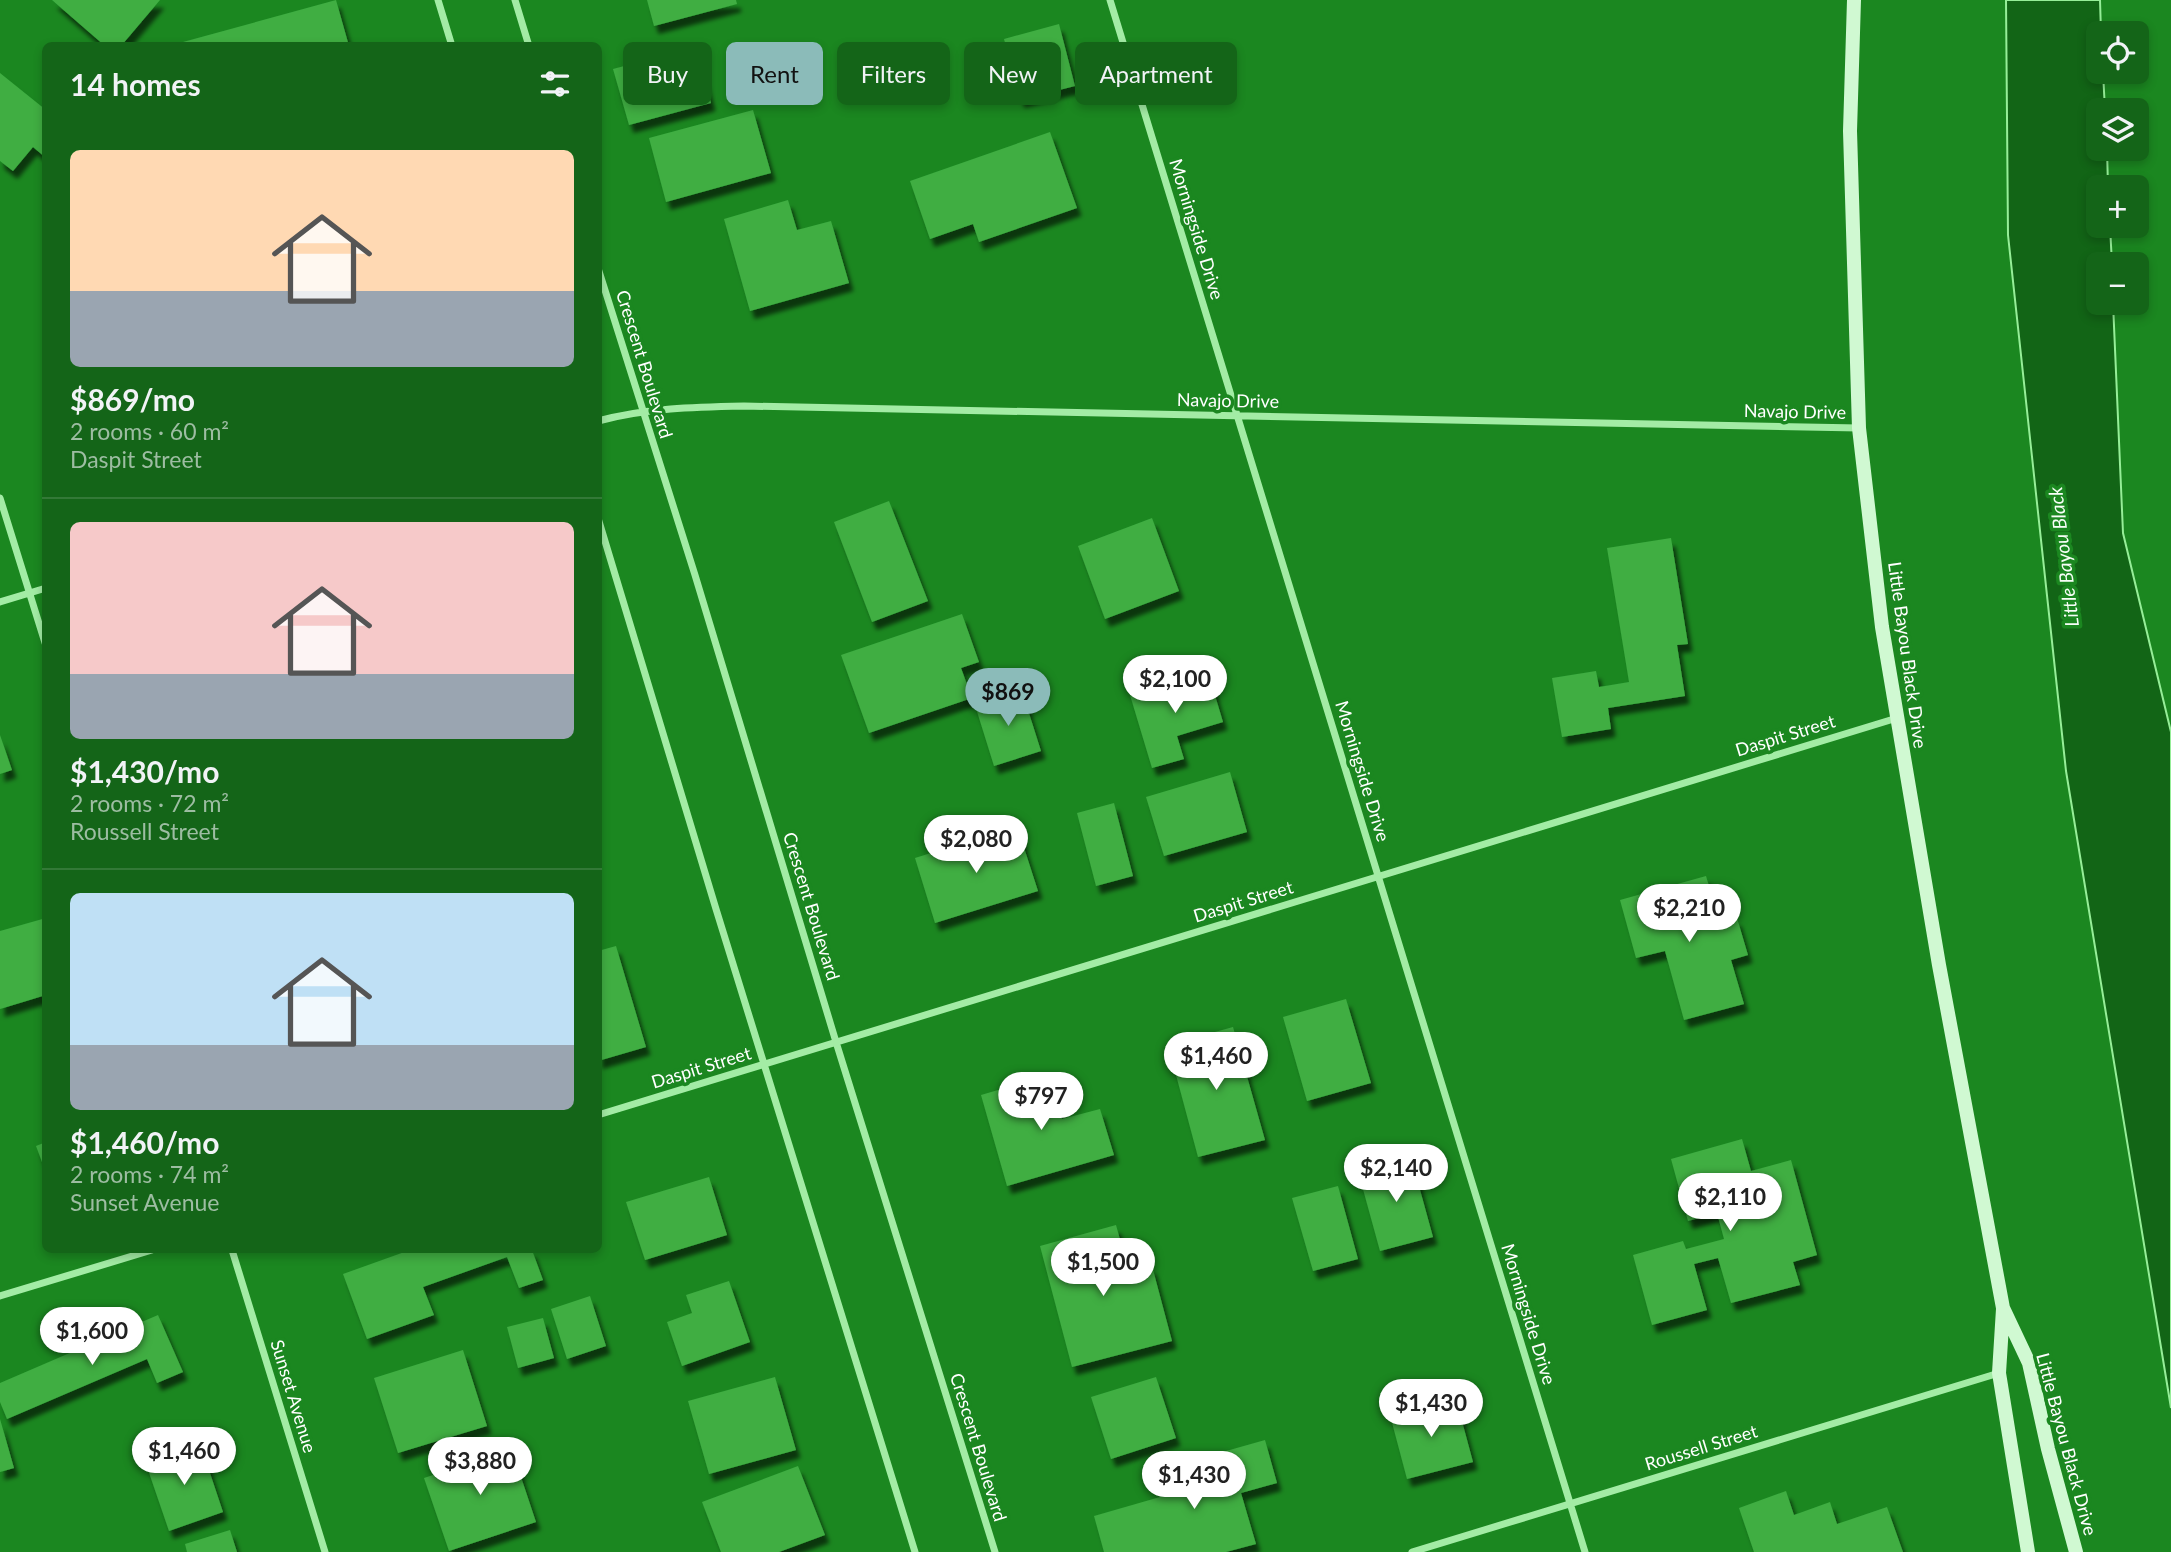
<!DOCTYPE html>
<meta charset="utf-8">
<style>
:root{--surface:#146518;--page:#1d6b21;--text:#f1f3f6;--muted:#9dbda2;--line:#337937;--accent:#8bbbb9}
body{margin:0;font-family:Lato,sans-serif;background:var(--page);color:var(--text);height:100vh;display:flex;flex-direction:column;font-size:26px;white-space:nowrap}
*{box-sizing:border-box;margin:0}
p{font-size:23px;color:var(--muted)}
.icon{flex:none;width:38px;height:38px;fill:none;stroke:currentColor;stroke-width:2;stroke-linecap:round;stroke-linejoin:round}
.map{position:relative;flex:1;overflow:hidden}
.sheet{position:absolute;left:42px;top:42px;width:560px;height:1211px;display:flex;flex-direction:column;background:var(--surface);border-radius:10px;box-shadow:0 4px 10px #0003}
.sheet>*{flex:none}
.banner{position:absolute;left:623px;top:42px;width:665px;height:63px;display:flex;gap:14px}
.fabs{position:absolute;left:2086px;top:21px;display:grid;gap:14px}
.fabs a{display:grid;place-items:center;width:63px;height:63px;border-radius:10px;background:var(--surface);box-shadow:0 4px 10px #0003;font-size:35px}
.price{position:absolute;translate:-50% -60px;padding:0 16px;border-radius:24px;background:#fff;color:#222;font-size:23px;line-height:46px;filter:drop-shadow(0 2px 4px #0008)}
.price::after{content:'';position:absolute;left:50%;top:42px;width:21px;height:16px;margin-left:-10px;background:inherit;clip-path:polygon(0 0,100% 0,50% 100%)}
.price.current{background:var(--accent);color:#111}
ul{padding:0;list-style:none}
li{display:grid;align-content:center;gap:14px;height:371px;padding:0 28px}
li+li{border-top:2px solid var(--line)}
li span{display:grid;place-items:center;height:217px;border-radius:10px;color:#555}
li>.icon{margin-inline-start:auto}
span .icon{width:126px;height:126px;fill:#fffc;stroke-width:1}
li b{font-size:30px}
h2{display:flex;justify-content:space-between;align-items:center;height:84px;padding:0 28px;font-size:30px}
.pill{padding:0 24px;border-radius:10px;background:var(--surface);box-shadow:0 4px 10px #0003;font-size:24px;line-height:63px}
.pill.current{background:var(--accent);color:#111}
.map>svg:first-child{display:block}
.water{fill:#126516;stroke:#96ee98;stroke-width:2}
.building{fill:#3fae43;filter:url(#shadow)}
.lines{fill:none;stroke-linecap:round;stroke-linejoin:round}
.minor{stroke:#a3eca5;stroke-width:7}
.secondary{stroke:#d0f9d2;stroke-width:14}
.labels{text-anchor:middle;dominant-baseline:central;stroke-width:7;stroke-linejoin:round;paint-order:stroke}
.street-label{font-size:18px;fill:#fff;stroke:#1b8720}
.water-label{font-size:19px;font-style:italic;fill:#f7fef7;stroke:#1b8720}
</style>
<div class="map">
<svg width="2171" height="1552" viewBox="0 0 2171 1552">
<defs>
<filter id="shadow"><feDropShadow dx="4.5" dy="8" stdDeviation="2" flood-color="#0009"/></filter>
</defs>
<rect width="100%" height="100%" fill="#1b8720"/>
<!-- water -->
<path class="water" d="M2006 0H2100L2101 33H2098V72H2103L2105 110H2098V149H2107L2108 187H2098V226H2110L2112 264H2098V303H2113L2123 533 2171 732V1408L2066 771 2008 235Z"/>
<!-- building -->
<path class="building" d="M52 0H160L121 46H105Z
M336 0 349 46H172V45Z
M647 0H736L737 4 654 26Z
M1059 24 1075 86 1020 100 1004 39Z
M695 47 711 103 629 125 613 69Z
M0 73 46 110V158L33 147 13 171 0 161Z
M753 110 771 173 666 202 649 138Z
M1050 132 1077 208 979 242 973 224 930 239 910 181Z
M788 200 797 230 831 221 849 283 750 311 724 219Z
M889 501 928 601 872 622 834 522Z
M1152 518 1179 591 1105 619 1078 546Z
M1671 538 1688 644 1677 645 1685 696 1608 708 1611 729 1562 737 1552 678 1596 671 1599 687 1629 682 1607 548Z
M962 614 979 662 961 668 972 698 869 733 841 655Z
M1208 672 1223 722 1177 736 1184 759 1152 768 1130 695Z
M1022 691 1041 751 994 766 975 705Z
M0 735 12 770 0 774Z
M1230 772 1247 832 1164 856 1146 797Z
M1114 803 1133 876 1096 886 1077 813Z
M1017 826 1038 891 935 923 915 858Z
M1706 876 1720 923 1737 918 1748 955 1731 960 1744 1004 1684 1020 1665 951 1636 958 1620 900Z
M46 918V995L0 1009V931Z
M616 946 646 1047 598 1061V951Z
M1346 999 1371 1083 1307 1101 1283 1017Z
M1233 1027 1265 1140 1198 1157 1168 1045Z
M1049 1075 1062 1119 1100 1109 1114 1155 1007 1186 981 1095Z
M1742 1139 1751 1171 1791 1160 1817 1255 1793 1262 1800 1285 1731 1303 1718 1258 1694 1264 1707 1310 1652 1325 1633 1255 1683 1241 1686 1249 1724 1239 1717 1213 1688 1221 1671 1159Z
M46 1142V1170H45L36 1146Z
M1411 1157 1433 1237 1380 1251 1358 1171Z
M709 1177 727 1235 645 1260 626 1202Z
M1338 1186 1358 1259 1313 1271 1292 1198Z
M1116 1225 1129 1272 1152 1266 1172 1341 1072 1367 1040 1246Z
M410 1250H532L543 1280 519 1288 507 1257 423 1287 434 1315 367 1339 343 1274Z
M729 1281 750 1342 682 1366 667 1322 692 1313 686 1295Z
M590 1296 606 1346 567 1359 551 1309Z
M158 1315 183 1372 157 1383 147 1359 7 1419 0 1402V1383Z
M543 1318 554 1358 518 1368 507 1327Z
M463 1350 487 1426 398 1453 374 1378Z
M775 1377 796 1450 709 1474 688 1401Z
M1156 1377 1176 1438 1111 1459 1091 1397Z
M1456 1399 1473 1462 1407 1479 1390 1415Z
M0 1419 14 1468 0 1472Z
M501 1438 512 1469 518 1468 536 1522 449 1551 424 1478 469 1463 465 1450Z
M1265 1440 1277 1483 1241 1493 1256 1544 1226 1552H1104L1094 1516 1219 1480 1212 1455Z
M200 1443 223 1512 169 1531 145 1461Z
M798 1466 825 1535 779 1552H721L702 1502Z
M1786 1491 1794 1515 1830 1502 1837 1524 1887 1507 1903 1552H1754L1739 1508Z
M230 1530 237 1552H187L185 1544Z"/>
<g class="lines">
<!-- minor -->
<path class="minor" d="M438 0 452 46
M515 0 529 46
M1110 0 1585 1552
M598 268 695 575 836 1042 995 1552
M598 421C646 408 695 407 744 406L1859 428
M0 498 46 646
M598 518 716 909 915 1552
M0 602 46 588
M598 1115 1897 718
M232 1250 325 1552
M0 1296 152 1250
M1412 1552 1999 1373"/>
<!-- secondary -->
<path class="secondary" d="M1854 0 1850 131 1859 428 1882 627 1939 965 2003 1308 2029 1363 2048 1449 2076 1552
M2003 1309 1999 1373 2028 1552"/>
</g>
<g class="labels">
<!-- street labels -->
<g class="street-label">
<text transform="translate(1197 229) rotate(73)">Morningside Drive</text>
<text transform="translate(645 364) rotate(73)">Crescent Boulevard</text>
<text transform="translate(1228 400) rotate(1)">Navajo Drive</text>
<text transform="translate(1795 411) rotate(1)">Navajo Drive</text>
<text transform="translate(1908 655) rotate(82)">Little Bayou Black Drive</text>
<text transform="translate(1785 735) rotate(-17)">Daspit Street</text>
<text transform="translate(1363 771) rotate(73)">Morningside Drive</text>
<text transform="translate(1243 901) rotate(-17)">Daspit Street</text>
<text transform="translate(812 906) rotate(73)">Crescent Boulevard</text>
<text transform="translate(701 1067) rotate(-17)">Daspit Street</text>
<text transform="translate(1529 1314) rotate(73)">Morningside Drive</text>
<text transform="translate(294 1396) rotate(73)">Sunset Avenue</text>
<text transform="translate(2067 1444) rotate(75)">Little Bayou Black Drive</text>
<text transform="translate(979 1447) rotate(73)">Crescent Boulevard</text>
<text transform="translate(1701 1447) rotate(-17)">Roussell Street</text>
</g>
<!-- water labels -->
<g class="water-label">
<text transform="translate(2063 557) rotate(-97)">Little Bayou Black</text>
</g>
</g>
</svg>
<div class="fabs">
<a><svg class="icon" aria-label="locate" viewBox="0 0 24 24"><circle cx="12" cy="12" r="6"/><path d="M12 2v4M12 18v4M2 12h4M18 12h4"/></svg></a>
<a><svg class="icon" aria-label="layers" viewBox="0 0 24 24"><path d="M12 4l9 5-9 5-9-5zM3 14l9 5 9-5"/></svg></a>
<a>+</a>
<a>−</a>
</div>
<b class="price" style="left:1175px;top:715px">$2,100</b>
<b class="price current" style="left:1008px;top:728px">$869</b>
<b class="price" style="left:976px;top:875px">$2,080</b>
<b class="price" style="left:1689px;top:944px">$2,210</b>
<b class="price" style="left:1216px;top:1092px">$1,460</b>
<b class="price" style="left:1041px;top:1132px">$797</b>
<b class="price" style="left:1396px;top:1204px">$2,140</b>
<b class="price" style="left:1730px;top:1233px">$2,110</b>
<b class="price" style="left:1103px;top:1298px">$1,500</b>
<b class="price" style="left:92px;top:1367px">$1,600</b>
<b class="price" style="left:1431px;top:1439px">$1,430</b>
<b class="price" style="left:184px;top:1487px">$1,460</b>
<b class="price" style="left:480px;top:1497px">$3,880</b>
<b class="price" style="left:1194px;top:1511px">$1,430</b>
<div class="banner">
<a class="pill">Buy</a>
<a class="pill current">Rent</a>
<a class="pill">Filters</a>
<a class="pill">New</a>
<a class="pill">Apartment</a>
</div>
<section class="sheet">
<h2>14 homes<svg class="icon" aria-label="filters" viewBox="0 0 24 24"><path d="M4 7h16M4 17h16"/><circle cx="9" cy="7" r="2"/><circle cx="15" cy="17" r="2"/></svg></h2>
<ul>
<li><span style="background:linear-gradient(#ffd9b3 65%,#9aa5b1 0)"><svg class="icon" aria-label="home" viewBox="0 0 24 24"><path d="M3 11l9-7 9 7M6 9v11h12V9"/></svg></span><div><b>$869/mo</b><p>2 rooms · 60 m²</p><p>Daspit Street</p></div></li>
<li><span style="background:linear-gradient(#f6c9c9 70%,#9aa5b1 0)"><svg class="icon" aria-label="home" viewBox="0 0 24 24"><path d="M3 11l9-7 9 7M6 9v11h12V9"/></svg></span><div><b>$1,430/mo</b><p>2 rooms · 72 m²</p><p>Roussell Street</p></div></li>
<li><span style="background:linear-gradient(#bfe0f5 70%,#9aa5b1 0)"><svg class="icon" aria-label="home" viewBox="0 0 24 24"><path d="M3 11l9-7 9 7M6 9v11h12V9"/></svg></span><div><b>$1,460/mo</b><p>2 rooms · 74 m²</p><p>Sunset Avenue</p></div></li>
</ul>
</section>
</div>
